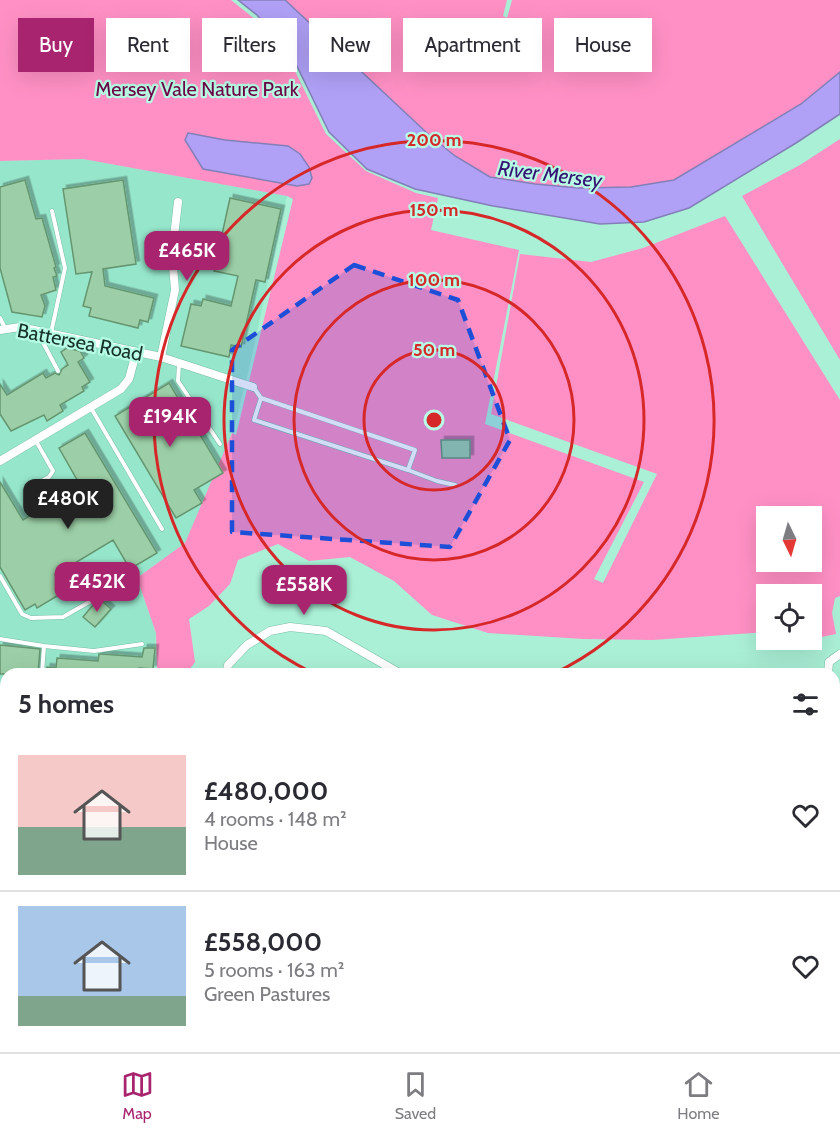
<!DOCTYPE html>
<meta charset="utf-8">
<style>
:root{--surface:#fff;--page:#f7f7f7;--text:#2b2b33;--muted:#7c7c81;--line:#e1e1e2;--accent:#a8246f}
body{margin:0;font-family:Cabin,sans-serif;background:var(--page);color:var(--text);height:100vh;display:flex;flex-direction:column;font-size:22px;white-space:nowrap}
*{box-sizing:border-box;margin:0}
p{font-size:20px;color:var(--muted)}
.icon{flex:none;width:33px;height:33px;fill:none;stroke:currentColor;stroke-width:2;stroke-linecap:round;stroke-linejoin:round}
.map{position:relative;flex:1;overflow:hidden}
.details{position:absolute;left:0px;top:668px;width:840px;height:386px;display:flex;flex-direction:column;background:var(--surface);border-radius:18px 18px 0 0;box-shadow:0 6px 24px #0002}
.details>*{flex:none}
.guide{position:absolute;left:18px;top:18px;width:804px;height:54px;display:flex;gap:12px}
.needle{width:39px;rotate:175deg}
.controls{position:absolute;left:756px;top:506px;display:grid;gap:12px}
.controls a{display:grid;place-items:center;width:66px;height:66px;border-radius:0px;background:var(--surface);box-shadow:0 6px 24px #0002;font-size:30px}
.price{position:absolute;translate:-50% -51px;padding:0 14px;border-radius:12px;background:var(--accent);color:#fff;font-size:20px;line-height:39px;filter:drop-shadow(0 2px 3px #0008)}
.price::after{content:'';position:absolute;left:50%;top:36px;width:18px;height:14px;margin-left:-9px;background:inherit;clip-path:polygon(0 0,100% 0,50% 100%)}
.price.on{background:#222;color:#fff}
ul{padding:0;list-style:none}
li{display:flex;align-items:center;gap:18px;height:150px;padding:0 18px}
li+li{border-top:2px solid var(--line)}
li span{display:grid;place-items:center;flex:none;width:168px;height:120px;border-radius:0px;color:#555}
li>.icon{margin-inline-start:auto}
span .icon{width:72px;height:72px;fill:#fffc;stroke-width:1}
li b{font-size:26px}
h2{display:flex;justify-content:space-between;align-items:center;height:72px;padding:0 18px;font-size:26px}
.pill{padding:0 21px;border-radius:0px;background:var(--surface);box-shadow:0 6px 24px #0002;font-size:21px;line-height:54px}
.pill.on{background:var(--accent);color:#fff}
.menu{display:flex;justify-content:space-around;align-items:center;height:84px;border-top:2px solid var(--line);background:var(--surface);font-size:16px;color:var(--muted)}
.menu a{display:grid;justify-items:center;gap:3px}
.menu .on{color:var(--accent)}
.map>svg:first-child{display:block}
.built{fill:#96e6cb}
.green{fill:#ff90c5;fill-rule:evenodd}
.water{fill:#b0a1f7;stroke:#827fb9;stroke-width:1.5}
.building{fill:#9ccfa7;stroke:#659670;stroke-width:1.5;filter:url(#shadow)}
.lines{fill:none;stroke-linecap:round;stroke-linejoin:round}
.service-casing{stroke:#79bea7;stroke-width:5}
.minor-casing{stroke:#79bea7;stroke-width:9}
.primary-casing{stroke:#fff;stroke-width:14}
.service{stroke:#fff;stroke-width:4}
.minor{stroke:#fff;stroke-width:8}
.primary{stroke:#bebf79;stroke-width:12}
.marked{fill:#1d4ed8;fill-opacity:0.2;stroke:#1d4ed8;stroke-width:4.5;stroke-dasharray:12 8;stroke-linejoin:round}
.ring{fill:none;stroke:#d62828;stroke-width:3}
.labels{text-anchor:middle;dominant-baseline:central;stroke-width:4.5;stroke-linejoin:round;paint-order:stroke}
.park-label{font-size:20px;fill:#6e0245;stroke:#b7fde5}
.street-label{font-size:20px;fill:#153129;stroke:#b7fde5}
.water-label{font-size:21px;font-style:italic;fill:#341371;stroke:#b7fde5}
.centre{fill:#d62828;stroke:#b7fde5;stroke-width:3}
.ring-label{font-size:18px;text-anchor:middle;font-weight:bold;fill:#d62828;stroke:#b7fde5;stroke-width:4.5;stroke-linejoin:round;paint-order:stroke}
</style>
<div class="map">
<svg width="840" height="1052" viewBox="0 0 840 1052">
<defs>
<filter id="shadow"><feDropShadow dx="3.5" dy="-3.5" stdDeviation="0" flood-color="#0004"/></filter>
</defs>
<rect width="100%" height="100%" fill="#aaf0d7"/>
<!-- built -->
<path class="built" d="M83 159 287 196 248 373 222 474 185 543 137 578 156 633 154 673 6 674V695L0 694V161Z"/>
<!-- green -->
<path class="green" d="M0 0H231L256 20 288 57 326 134 366 171 416 193 438 198 431 230 519 250 485 424 644 482 594 579 603 583 657 474 491 414 520 254 591 262 643 248 725 216 840 400V596L835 598 832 613 836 634 812 639V594H766V632L653 640 583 639 488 633 432 615 394 581 350 557 309 561 278 544 238 560 230 584 209 606 189 619 195 662 187 673H174L157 668 156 633 137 578 185 543 232 433 236 435 293 199 287 196 83 159 0 161ZM766 516H812V561H766Z
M285 0H507L503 16 507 18 512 0H840V72L801 104 674 180 631 187 579 188 535 184 490 177 455 156 427 133Z
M840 139V360L742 196 800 165Z
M0 715H6V881L0 880Z
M834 806 840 807V838L834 837Z
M274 1047H290L303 1052H260Z
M622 1047H661L662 1052H623Z"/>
<!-- water -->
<path class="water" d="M238 0H285L427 133 455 156 490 177 535 184 579 188 631 187 674 180 801 104 840 72V114L796 143 689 208 644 222 600 224 493 206 415 189 367 169 329 132 291 54 257 15Z
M188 133 225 140 288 146 300 154 309 167 312 178 309 184 297 186 203 169 185 140Z"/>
<!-- building -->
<path class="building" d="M25 180 36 219 42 218 56 267 54 268 57 276 53 277 56 290 41 295 45 306 42 317 12 312 0 268V187Z
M123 180 136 264 103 269 105 286 154 298 148 322 140 320 138 328 89 316 91 308 83 306 92 272 76 274 63 189Z
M230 198 281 209 265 282 256 280 241 347 231 345 229 357 181 346 191 304 201 306 203 299 231 306 238 276 214 271Z
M67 348 80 351 84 358 78 362 90 382 82 387 84 391 60 405 63 411 47 421 44 415 11 431 0 414V384L7 395 43 373 46 378 55 373 59 375 62 369 68 365 61 352Z
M169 383 223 473 194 490 202 503 176 518 115 416Z
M85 433 157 553 130 569 113 540 55 575 62 587 69 583 76 595 66 600 62 593 37 608 35 604 25 610 0 567V482L23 520 80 485 59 448Z
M441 440H470V458H442Z
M101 600 111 609 95 627 83 617 93 605Z
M0 645 40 649 38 674H0Z
M144 648H155L153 669 139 668V674H46L47 667 56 668 57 658 98 661 99 654H101L142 657Z"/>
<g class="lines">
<!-- service casing -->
<g class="service-casing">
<path id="service" d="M0 318 5 328
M37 331 58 371
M51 333 65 268 52 211
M179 364 178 381 220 444
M254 388 261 398 415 450 408 470 254 420 261 398
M91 408 162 529
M408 470 437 481 455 485
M33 486 49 477 53 471 36 441
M0 576 22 614 31 618 63 617 124 582
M0 639 44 646 42 674
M44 646 94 651 142 644"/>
</g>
<!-- minor casing -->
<g class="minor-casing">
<path id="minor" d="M0 330 20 327 161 357 253 387
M161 357 175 290 172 254 178 202
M0 461 121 389 129 379 136 353
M226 674 228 665 247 645 270 631 290 627 326 631 401 674
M828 674 829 662 840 654
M0 695 6 696
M834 695 840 714
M0 901 3 900
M304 1047 312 1052
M524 1047V1052
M252 1052 260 1047
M377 1052 378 1047
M767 1052V1047"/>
</g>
<!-- primary casing -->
<g class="primary-casing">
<path id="primary" d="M834 902H840
M110 1052 119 1047"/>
</g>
<!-- service -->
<use href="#service" class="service"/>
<!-- minor -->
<use href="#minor" class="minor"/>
<!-- primary -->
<use href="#primary" class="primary"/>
</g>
<!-- marked area -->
<path class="marked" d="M354 265 458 300 510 440 450 547 232 532V350Z"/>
<!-- distance rings -->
<g class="ring">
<circle cx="434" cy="420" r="70"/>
<circle cx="434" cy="420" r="140"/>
<circle cx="434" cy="420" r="210"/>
<path d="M313 673A280 280 0 1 1 555 673"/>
</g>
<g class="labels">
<!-- park labels -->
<g class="park-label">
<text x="197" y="89">Mersey Vale Nature Park</text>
</g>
<!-- street labels -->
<g class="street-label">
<text transform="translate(80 342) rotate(11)">Battersea Road</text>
</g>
<!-- water labels -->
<g class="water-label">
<text transform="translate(550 174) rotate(7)">River Mersey</text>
</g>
</g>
<circle cx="434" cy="420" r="9" class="centre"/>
<g class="ring-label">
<text x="434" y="146">200 m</text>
<text x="434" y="216">150 m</text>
<text x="434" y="286">100 m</text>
<text x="434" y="356">50 m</text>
</g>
</svg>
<div class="controls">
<a><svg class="needle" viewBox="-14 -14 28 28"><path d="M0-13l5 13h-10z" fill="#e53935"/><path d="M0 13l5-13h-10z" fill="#7c7c81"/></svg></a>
<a><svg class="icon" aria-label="locate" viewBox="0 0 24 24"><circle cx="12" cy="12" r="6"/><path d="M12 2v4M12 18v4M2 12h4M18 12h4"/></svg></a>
</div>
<b class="price" style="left:187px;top:282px">£465K</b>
<b class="price" style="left:170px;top:448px">£194K</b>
<b class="price on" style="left:68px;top:530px">£480K</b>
<b class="price" style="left:97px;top:613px">£452K</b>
<b class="price" style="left:304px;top:616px">£558K</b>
<div class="guide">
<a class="pill on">Buy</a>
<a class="pill">Rent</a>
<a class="pill">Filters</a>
<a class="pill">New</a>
<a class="pill">Apartment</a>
<a class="pill">House</a>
</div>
<section class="details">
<h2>5 homes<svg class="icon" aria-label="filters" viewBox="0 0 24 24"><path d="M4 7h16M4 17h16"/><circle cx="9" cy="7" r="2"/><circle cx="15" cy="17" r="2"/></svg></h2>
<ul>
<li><span style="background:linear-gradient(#f6c9c9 60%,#7fa58c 0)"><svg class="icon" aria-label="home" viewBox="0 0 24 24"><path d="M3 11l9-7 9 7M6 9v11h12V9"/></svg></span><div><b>£480,000</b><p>4 rooms · 148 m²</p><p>House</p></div><svg class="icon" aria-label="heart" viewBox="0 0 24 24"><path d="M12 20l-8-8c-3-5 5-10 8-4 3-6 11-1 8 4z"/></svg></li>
<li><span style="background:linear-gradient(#a9c7e8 75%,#7fa58c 0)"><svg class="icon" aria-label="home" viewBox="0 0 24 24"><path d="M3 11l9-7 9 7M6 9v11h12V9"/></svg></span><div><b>£558,000</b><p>5 rooms · 163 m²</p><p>Green Pastures</p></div><svg class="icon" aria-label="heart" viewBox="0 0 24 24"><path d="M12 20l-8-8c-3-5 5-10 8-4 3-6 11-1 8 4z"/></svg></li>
</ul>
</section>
</div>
<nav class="menu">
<a class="on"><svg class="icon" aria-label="map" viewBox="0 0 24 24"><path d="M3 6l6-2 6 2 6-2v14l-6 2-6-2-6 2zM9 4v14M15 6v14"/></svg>Map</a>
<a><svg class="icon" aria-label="saved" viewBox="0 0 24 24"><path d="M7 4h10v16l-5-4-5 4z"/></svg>Saved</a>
<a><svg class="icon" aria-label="home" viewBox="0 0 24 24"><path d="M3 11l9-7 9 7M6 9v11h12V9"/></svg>Home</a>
</nav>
